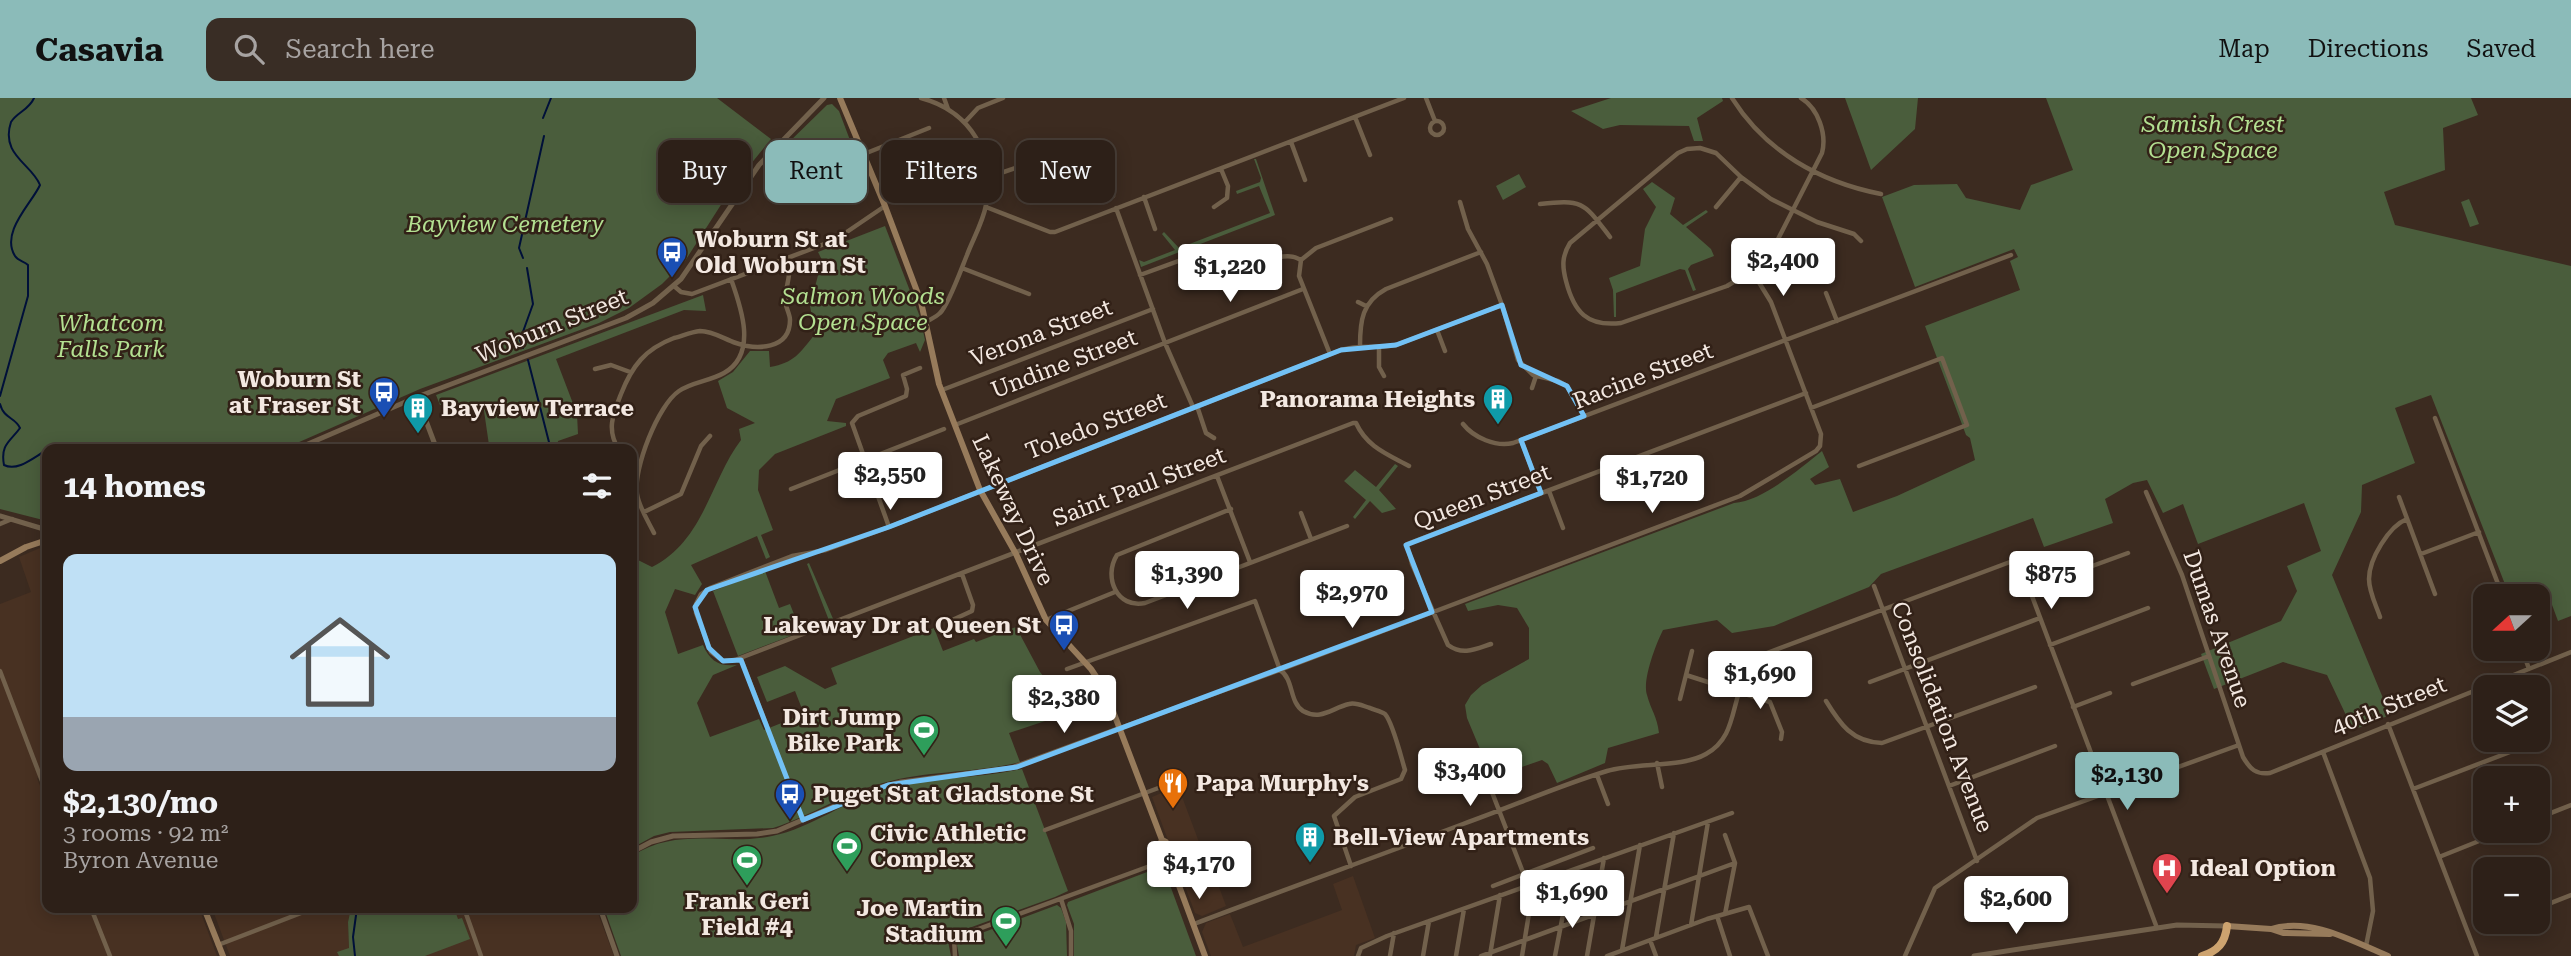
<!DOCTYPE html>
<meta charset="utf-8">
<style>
:root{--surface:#2d2018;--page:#392d25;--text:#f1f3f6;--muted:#a7a3a2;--line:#483e37;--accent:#8bbbb9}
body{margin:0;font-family:"Roboto Serif",serif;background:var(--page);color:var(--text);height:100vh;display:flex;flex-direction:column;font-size:26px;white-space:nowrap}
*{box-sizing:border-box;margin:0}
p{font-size:23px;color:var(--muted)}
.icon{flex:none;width:38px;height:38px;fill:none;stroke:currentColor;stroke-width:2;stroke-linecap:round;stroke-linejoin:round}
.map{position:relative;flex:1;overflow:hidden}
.drawer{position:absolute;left:42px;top:346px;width:595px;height:469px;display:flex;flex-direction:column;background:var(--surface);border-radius:14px;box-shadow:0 4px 18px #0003,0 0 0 2px var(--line)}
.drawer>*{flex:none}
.banner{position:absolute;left:658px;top:42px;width:665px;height:63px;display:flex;gap:14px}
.needle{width:46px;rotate:249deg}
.tools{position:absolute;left:2473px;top:486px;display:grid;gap:14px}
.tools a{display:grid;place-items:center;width:77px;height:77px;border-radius:14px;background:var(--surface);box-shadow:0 4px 18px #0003,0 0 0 2px var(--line);font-size:35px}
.price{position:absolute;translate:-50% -60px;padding:0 16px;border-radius:7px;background:#fff;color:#222;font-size:23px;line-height:46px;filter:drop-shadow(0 2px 4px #0008)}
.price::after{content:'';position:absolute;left:50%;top:42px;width:21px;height:16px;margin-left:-10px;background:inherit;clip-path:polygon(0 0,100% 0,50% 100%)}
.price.selected{background:var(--accent);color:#111}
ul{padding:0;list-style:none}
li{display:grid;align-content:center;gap:14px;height:371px;padding:0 21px}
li+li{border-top:2px solid var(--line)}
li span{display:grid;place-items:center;height:217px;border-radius:14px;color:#555}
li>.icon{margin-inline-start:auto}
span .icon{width:126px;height:126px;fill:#fffc;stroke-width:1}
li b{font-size:30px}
h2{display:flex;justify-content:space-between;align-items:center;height:84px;padding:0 21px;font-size:30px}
.tag{padding:0 24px;border-radius:14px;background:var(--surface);box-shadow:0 4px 18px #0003,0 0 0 2px var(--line);font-size:24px;line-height:63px}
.tag.selected{background:var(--accent);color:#111}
header{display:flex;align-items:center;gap:42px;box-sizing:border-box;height:98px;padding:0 35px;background:var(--accent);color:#111}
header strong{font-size:33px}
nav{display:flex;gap:38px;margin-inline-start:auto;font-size:24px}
.search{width:490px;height:63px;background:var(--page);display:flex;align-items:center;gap:18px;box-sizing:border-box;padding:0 24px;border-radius:14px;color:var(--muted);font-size:26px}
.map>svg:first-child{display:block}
.built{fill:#483122}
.green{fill:#4a5d3c}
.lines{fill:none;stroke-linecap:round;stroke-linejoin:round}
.stream{stroke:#001039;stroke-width:2}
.minor{stroke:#72614c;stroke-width:4.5}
.tertiary{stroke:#72614c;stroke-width:5}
.secondary{stroke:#977b5b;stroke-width:6}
.motorway{stroke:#cda36f;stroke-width:8}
.marked{fill:none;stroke:#72c1f5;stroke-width:5;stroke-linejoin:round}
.labels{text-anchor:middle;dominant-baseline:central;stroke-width:5;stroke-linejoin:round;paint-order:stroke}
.park-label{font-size:23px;font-style:italic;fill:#b3e091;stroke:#322117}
.poi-label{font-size:23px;font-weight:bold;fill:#f3e8e1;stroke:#322117;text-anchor:start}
.street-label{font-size:23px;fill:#f3e8e1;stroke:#322117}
</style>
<header>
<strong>Casavia</strong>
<div class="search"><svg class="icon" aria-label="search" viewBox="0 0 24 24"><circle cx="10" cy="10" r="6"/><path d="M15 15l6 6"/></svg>Search here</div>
<nav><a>Map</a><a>Directions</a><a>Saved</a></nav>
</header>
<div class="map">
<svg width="2571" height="858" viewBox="0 0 2571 858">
<rect width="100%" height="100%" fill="#3c2b20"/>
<!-- built -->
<path class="built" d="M47 447V684L44 677 37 680 47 706V810H199L217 858H0V506L31 494 19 459Z
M1178 688 1202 752 1208 759 1226 808 1202 818 1195 815 1152 699Z
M1353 778 1375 840 1356 847 1354 858H1211L1202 834 1206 825 1230 816 1243 849 1342 812 1333 786Z
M212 810H351L348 824 349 850 352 858H230Z
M388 810H596L614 858H406Z"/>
<!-- green -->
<path class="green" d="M0 0H717L771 41 733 88 685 163 662 186 629 210 599 225 420 291 281 352H47V423L0 411Z
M1611 0H1722L1723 3 1697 20 1703 43H1694L1689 28 1620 27 1603 31 1571 13Z
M1845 0H1918L1915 31 1871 72Z
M2046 0H2471L2478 17 2443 30 2445 72 2384 94 2395 127 2571 168V518L2558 523 2548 496 2538 500 2510 499 2431 297 2395 310 2415 365 2362 387 2361 414 2332 477 2390 617 2353 632 2327 577 2283 564 2214 591 2201 556 2281 523 2297 493 2287 468 2321 453 2304 405 2198 446 2183 406 2163 415 2147 382 2133 385 2105 401 2113 425 2044 449 2033 420 1881 476 1869 489 1774 528 1732 535 1717 522 1663 532C1656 546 1642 582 1647 597 1651 612 1657 618 1659 635L1608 650 1605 665 1557 685 1548 666 1542 662 1499 677 1490 675 1467 620 1465 607 1471 597 1482 587 1529 561V530L1517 510 1498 507 1468 513 1465 506 1734 405C1763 403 1799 371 1822 353L1829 369 1810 381 1815 387 1840 381 1853 414 1897 398 1975 362 1970 340 1966 337 1925 228 2020 192 2010 163 2018 159 2014 151 1915 189 1882 99 1914 87 1957 86 1966 100 2020 112 2031 87 2073 72Z
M832 6 839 13 859 66 799 86 784 49 827 7Z
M1254 61H1256L1275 117 1141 169 1139 162 1144 164 1175 152 1162 136 1164 134 1179 150 1270 115 1259 88 1237 96 1236 93 1260 84 1261 80Z
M1519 76 1526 89 1503 102 1496 88Z
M1652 84 1675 100 1670 116 1683 127 1706 112 1708 114 1686 129 1711 151 1714 158 1691 167 1688 171 1696 192 1693 193 1685 172 1680 171 1616 195V219H1614L1613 192 1609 180 1640 168 1645 131 1656 109 1643 91Z
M2469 101 2479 126 2470 129 2461 104Z
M885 128 920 219 925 242 920 254 916 245 888 255 883 262 890 280 836 301 827 323 846 325V328L775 356 759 372 758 392 773 432 761 437 770 459 766 461 757 438 691 467 702 486 695 497 675 491 665 514 678 556 703 547C710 563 719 569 737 567L713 577 697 605 710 639 759 621 764 632 804 616 795 593 767 604 757 579 785 568 825 591 837 586 831 570 934 530 943 553 974 541 976 544 1016 529 1040 574 1072 614 1009 635 1020 664 1012 666C969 675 925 673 883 685 844 695 811 718 773 730L670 734 654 738 632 750V480L639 477 632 454 638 462 652 469C704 443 710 383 741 342L739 331 755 325 727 310 718 283 733 274 750 253H769L770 269C794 265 800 255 815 236L810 208 822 162 818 154Z
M703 197 706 213 684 212 556 261 577 316 578 336 558 343 557 352H497L489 347 483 306 440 307 436 297Z
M1395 366 1398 368 1379 392 1396 411 1382 415 1370 403 1355 421 1353 419 1366 402 1344 383 1355 372 1376 389Z
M809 465 834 523 830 525 807 466Z
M765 473 779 510 790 506 801 534 738 558 713 493Z
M1022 671 1068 793 1055 799 947 838 951 858H621L604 810H632V758C678 728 723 748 772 738 812 730 846 702 885 691 930 679 977 681 1022 671Z
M1163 768 1196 858H1074V826L1067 807 1068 804Z
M1057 807 1061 810 1066 824 1067 858H959L957 847 960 843Z
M351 810H454L458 821 462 820 470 841 425 858H339L337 854 349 850 348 824Z"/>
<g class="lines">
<!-- stream -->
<path class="stream" d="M543 20 551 0
M523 160 519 150 544 38
M523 250 520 242 533 206 527 170
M528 262 551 352
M0 298 28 198V167C24 163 18 163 15 158 0 134 32 105 40 87 32 66 0 57 11 24 17 14 29 12 34 0
M0 306C4 321 15 319 20 330 11 343 0 346 4 367 18 374 34 359 47 352
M49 352H58
M355 858 353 839 357 810"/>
<!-- minor -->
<path class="minor" d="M921 0C970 13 997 57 986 107 983 124 973 141 967 157 962 169 948 208 940 215 936 219 931 221 926 224
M944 0 948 11
M1426 0 1435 23
M1732 0C1766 54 1820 84 1881 96
M1801 0C1818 10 1827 36 1822 55L1776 145 1752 173 1727 188 1621 225C1587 229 1574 214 1566 183 1562 168 1562 158 1570 145L1678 55 1687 51 1700 50 1716 55 1741 79 1771 101 1817 124 1854 136 1861 143
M1355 19 1370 57
M1430 30a7 7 0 1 1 14 0a7 7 0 1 1-14 0Z
M965 24 978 10 1003 0
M1291 44 1305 82
M864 56 929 30
M989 79 1091 44 1113 98
M1144 99 1155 131
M1460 104 1468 131 1487 166 1502 207 1518 262 1533 277 1558 283 1567 288 1584 318
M1540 106C1584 101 1584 105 1610 139
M986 109 1050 134H1055L1404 0
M1214 109 1227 100 1228 88 1221 71
M1716 109 1741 79
M1116 110 1165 245 1193 309
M1301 162 1316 150 1391 121
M1258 168C1273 162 1286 153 1301 162L1299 178 1330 256
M962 170 1029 196
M1140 177 1206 153
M674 188 681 194 692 196 835 142 885 108
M1826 195 1837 223
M1358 204 1366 208
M1437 232 1445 253
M1360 248C1360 223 1362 204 1386 191L1481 154
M1379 250V269L1384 278
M595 271 611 267 630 274
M1532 290 1536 278
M942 292 1153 211
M1197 308 1206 335 1214 340
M1811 310 1942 260 1967 327 1859 368
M2435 320 2503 499
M1463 326C1474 340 1496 349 1513 345L2011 157
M955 327 1303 191
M1521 342 1541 395
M619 352C606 332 613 316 621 296 632 268 645 251 674 240 682 238 691 234 700 233 713 233 724 241 736 245 756 252 790 252 790 222 790 217 787 212 786 207 783 190 794 176 787 160
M632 363 639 366
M1409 368C1387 356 1367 349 1356 325H1353L735 562 723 563 711 554 696 515V506L701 496 710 490 792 458 826 452 889 429 1341 252C1360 246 1377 251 1396 247L1502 207
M1217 378 1250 464
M791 391 944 331
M1549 393 1563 430
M2146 394 2182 477 2243 659C2250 671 2256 677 2270 675L2571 554
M2399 399 2435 496
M1231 411 1117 457C1103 479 1117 511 1145 505L1347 428
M644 414 681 396 701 348 710 338
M1301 415 1311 441
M0 426 12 421
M889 429 852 325 858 318 906 298 907 291 903 277 920 270
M654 435C648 423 639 409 637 396 633 371 658 307 679 293 692 284 710 283 724 275 758 256 741 209 731 181
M2421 456 2479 434
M1874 488 1977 763
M2029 491 2128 455
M2380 519C2376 507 2369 494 2369 481 2369 461 2389 428 2407 421
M1046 522 1115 494
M948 524 972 513 973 507 962 476
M1491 546C1476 551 1463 558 1448 547L1412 466 1407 446 1806 295
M2050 547 2148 510
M2522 551 2529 571
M741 561 803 722
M1067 571 1255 503 1280 572C1294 581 1289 604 1303 613 1321 623 1332 610 1349 606 1356 604 1363 608 1370 610 1374 612 1381 613 1385 616 1393 625 1401 659 1405 672L1401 681 1355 699 1334 718 1351 768
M0 573 47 696
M1686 577 1770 604 1782 634 1781 641
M1870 584 2040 520
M2133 586 2209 558
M1680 601 1692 553
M1826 603C1840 626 1852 644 1882 645L2035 589
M2073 609 2110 595
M2388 626 2477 858
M1120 630 1280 572 1740 398 1816 353 1820 348 1821 336 1771 204 1752 173
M2323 654 2370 780 2373 813 2366 848
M1478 658 1524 777
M1657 665 1662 689
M1597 677 1608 706
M1949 688 2055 648
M2413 691 2523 649
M2538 720 2571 707
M1045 732 1180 682
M1725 737 1735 765 1725 816
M2439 759 2504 733
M1493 788 1593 750
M1061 801 1071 833V858
M91 810 110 858
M464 810 481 858
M2538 810 2571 797
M1717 818 1730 858
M2501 825 2502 824
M1194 826C1283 792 1373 760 1463 726 1511 709 1558 688 1607 673 1636 664 1682 670 1706 656 1746 634 1723 585 1767 555L2018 461 2157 830
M1691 827 1708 724
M1656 839 1674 735
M1650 842 1656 858
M218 847 314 810
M1622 852 1640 747
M1490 857 1500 797
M955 858 954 840 1169 761
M1358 858 1361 850 1387 838 1732 715
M1390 858 1394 835
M1423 858 1429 823
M1456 858 1464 811
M1481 858 1735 765
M1522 858 1534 785
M1555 858 1566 801
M1587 858 1604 760
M1607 858 1707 821 1749 809 1768 858
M1905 858 1935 790 2037 720 2239 647"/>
<!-- tertiary -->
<path class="tertiary" d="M417 299 437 352
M294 352 417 299 626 220 653 205 681 181 759 67 824 0
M0 418 47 432
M632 754 651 744 673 738 757 736 777 733 874 691 901 684 1011 670 1120 630
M600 810 617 858
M1974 858 2177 827 2227 828"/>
<!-- secondary -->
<path class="secondary" d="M840 0 885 108 921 204 939 286 980 392 1016 456 1046 522 1091 571 1105 592 1162 742 1166 744 1170 754 1168 758
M0 463 26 449 47 442
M1162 742 1160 746 1163 756 1168 758 1205 858
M204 810 223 858
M2227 828 2271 831 2283 835 2330 836
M2271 831C2311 819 2352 843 2388 858"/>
<!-- motorway -->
<path class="motorway" d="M2202 858C2218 853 2225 845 2227 828"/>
</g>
<!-- marked area -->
<path class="marked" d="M1502 207 1521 267 1567 288 1584 318 1521 342 1541 395 1406 447 1432 514 1017 669 888 687 803 722 741 562 723 563 709 550 695 509 707 492 889 429 1341 252 1396 247Z"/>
<!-- icons -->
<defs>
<g id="bus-pin" transform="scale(1.575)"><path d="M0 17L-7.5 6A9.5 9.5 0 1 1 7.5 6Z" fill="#1a4fb4" stroke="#322117"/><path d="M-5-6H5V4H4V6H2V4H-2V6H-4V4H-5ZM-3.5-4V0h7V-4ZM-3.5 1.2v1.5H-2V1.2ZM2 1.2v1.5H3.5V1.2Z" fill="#fff"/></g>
<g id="building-pin" transform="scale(1.575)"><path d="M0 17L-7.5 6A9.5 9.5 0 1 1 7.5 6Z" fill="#0f9aa8" stroke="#322117"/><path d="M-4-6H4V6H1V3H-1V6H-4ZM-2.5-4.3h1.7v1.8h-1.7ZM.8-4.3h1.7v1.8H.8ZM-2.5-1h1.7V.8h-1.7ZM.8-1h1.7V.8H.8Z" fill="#fff"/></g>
<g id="stadium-pin" transform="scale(1.575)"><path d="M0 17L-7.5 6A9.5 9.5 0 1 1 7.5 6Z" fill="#2e9e5b" stroke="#322117"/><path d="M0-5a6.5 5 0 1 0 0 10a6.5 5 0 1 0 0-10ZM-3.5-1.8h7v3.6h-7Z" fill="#fff"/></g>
<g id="restaurant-pin" transform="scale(1.575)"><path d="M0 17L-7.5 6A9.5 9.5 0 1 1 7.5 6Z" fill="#e8710a" stroke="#322117"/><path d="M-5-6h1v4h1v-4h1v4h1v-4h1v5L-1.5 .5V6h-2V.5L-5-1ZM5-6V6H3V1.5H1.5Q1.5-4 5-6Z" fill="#fff"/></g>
<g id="hospital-pin" transform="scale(1.575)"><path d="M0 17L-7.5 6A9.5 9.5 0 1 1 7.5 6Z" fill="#e0444e" stroke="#322117"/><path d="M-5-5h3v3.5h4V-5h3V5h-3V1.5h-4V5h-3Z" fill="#fff"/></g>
</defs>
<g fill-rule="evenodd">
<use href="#bus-pin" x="672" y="154"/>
<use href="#bus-pin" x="384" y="294"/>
<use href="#building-pin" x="1498" y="301"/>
<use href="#building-pin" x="418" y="310"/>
<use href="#bus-pin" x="1064" y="527"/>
<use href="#stadium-pin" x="924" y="632"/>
<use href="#restaurant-pin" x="1173" y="685"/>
<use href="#bus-pin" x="790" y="696"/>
<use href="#building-pin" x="1310" y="739"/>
<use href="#stadium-pin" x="847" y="748"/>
<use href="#stadium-pin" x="747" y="762"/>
<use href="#hospital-pin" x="2167" y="770"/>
<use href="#stadium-pin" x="1006" y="823"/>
</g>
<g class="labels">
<!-- park labels -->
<g class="park-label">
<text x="2213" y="26">Samish Crest<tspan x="2213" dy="26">Open Space</tspan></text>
<text x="505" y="126">Bayview Cemetery</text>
<text x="863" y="198">Salmon Woods<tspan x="863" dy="26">Open Space</tspan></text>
<text x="111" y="225">Whatcom<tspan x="111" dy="26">Falls Park</tspan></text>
</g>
<!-- poi labels -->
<g class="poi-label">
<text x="695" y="141">Woburn St at<tspan x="695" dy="26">Old Woburn St</tspan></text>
<text x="361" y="281" text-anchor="end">Woburn St<tspan x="361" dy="26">at Fraser St</tspan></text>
<text x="1475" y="301" text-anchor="end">Panorama Heights</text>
<text x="441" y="310">Bayview Terrace</text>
<text x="1041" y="527" text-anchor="end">Lakeway Dr at Queen St</text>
<text x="901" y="619" text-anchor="end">Dirt Jump<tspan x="901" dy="26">Bike Park</tspan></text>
<text x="1196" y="685">Papa Murphy's</text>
<text x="813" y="696">Puget St at Gladstone St</text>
<text x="870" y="735">Civic Athletic<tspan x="870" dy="26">Complex</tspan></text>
<text x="1333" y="739">Bell-View Apartments</text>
<text x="2190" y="770">Ideal Option</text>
<text x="747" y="803" text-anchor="middle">Frank Geri<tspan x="747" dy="26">Field #4</tspan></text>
<text x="983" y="810" text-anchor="end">Joe Martin<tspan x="983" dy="26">Stadium</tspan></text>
</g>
<!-- street labels -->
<g class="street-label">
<text transform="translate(552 228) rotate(-22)">Woburn Street</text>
<text transform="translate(1041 235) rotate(-21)">Verona Street</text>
<text transform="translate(1064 266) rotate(-21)">Undine Street</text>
<text transform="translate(1643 278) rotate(-21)">Racine Street</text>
<text transform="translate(1096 328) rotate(-21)">Toledo Street</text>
<text transform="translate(1139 389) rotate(-21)">Saint Paul Street</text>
<text transform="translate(1482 399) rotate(-21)">Queen Street</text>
<text transform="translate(1013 412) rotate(65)">Lakeway Drive</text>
<text transform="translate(2217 531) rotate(71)">Dumas Avenue</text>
<text transform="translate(2389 608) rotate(-22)">40th Street</text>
<text transform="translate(1942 619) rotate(69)">Consolidation Avenue</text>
</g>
</g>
</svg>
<div class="tools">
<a><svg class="needle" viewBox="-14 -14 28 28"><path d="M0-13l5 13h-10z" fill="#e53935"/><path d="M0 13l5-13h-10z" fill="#a7a3a2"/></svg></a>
<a><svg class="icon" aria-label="layers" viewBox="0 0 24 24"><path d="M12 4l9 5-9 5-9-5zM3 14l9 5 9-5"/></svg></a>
<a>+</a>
<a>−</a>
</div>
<b class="price" style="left:1783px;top:200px">$2,400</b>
<b class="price" style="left:1230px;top:206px">$1,220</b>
<b class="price" style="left:890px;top:414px">$2,550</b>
<b class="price" style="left:1652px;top:417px">$1,720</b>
<b class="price" style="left:1187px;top:513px">$1,390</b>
<b class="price" style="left:2051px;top:513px">$875</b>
<b class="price" style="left:1352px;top:532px">$2,970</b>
<b class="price" style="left:1760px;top:613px">$1,690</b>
<b class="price" style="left:1064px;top:637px">$2,380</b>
<b class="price" style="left:1470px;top:710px">$3,400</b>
<b class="price selected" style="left:2127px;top:714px">$2,130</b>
<b class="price" style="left:1199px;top:803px">$4,170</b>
<b class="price" style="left:1572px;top:832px">$1,690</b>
<b class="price" style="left:2016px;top:838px">$2,600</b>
<div class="banner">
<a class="tag">Buy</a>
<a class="tag selected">Rent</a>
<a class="tag">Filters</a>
<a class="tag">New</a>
</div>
<section class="drawer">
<h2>14 homes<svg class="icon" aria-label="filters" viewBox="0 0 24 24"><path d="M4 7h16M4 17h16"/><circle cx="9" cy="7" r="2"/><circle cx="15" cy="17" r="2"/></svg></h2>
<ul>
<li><span style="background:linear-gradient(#bfe0f5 75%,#9aa5b1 0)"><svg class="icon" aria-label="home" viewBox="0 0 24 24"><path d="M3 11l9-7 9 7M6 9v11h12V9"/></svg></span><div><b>$2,130/mo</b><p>3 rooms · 92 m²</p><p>Byron Avenue</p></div></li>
</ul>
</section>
</div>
